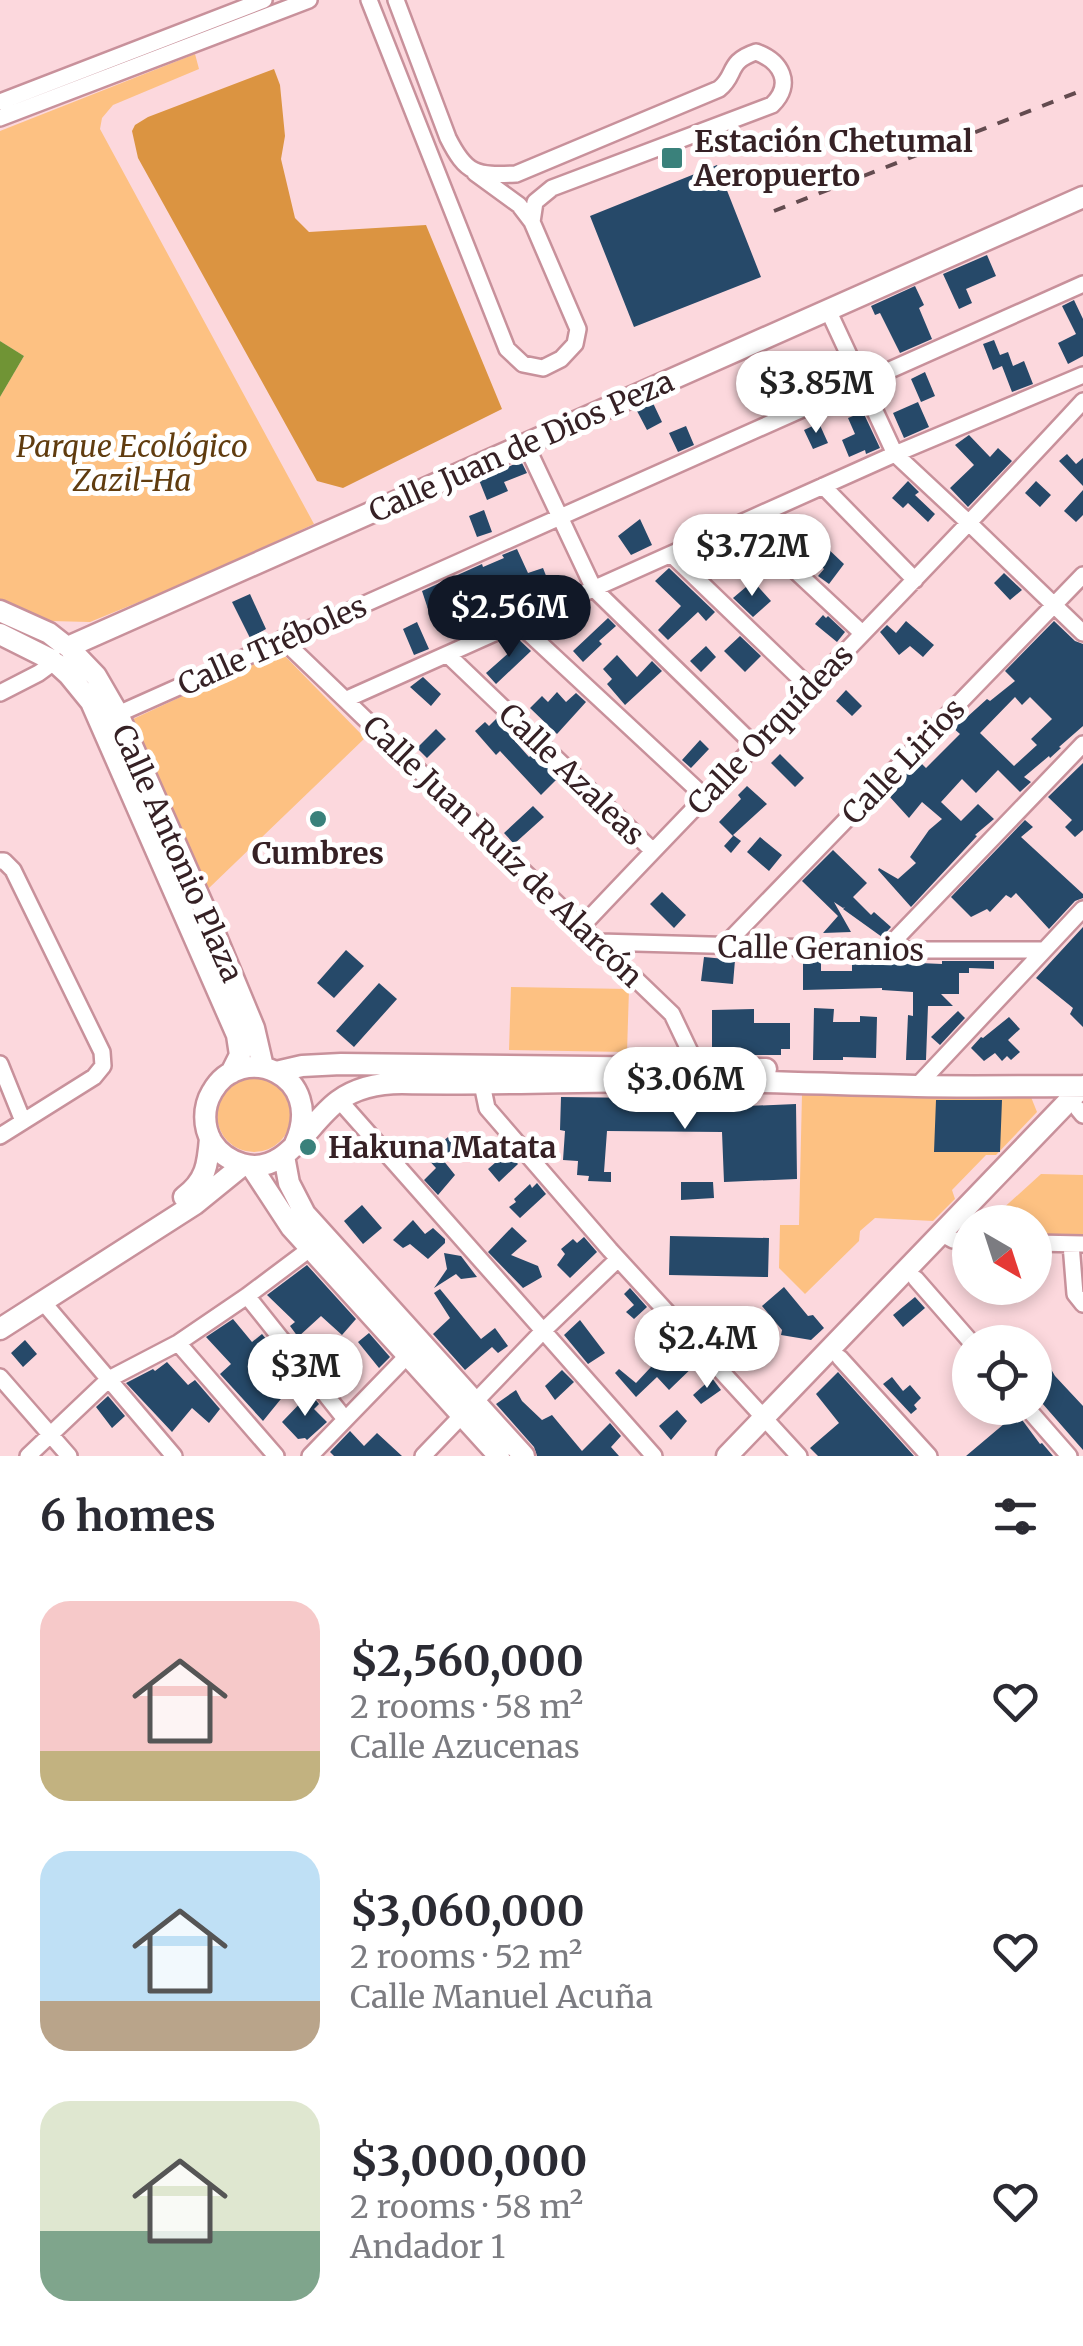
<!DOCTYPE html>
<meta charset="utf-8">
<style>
:root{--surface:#fff;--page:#f7f7f7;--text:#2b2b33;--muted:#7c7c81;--accent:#111827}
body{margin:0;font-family:Merriweather,serif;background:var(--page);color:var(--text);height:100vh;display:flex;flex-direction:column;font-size:38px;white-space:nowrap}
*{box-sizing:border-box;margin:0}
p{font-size:32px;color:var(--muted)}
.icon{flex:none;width:55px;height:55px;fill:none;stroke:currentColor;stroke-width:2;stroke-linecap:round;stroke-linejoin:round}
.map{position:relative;height:1456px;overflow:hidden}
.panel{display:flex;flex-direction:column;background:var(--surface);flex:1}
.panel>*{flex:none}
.needle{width:65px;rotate:141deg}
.fabs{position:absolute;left:952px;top:1205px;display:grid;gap:20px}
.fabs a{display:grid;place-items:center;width:100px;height:100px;border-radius:50%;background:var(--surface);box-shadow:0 5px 15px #0003;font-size:50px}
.price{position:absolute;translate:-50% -85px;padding:0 22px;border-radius:35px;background:#fff;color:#222;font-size:32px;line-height:65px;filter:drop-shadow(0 2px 5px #0008)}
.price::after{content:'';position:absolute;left:50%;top:60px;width:30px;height:22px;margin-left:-15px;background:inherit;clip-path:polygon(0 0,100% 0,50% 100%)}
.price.current{background:var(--accent);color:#fff}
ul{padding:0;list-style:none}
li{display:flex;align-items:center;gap:30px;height:250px;padding:0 40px}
li span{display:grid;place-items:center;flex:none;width:280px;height:200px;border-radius:30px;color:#555}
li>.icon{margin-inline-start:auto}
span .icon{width:120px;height:120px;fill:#fffc;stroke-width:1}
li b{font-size:42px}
h2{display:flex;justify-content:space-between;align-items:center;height:120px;padding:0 40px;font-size:42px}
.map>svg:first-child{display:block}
.green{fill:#fdc182}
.forest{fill:#db9441}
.water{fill:#709435}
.building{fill:#264969;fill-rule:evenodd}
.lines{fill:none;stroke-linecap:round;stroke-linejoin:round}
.minor-casing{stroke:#c8919b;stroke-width:20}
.major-casing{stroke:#c8919b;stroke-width:25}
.minor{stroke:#fff;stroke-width:15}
.major{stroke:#fff;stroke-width:20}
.rail{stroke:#634b4f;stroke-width:4;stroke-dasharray:12 12;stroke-linecap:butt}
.poi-dot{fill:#3a817b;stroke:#fff;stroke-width:4}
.labels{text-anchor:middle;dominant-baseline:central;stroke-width:10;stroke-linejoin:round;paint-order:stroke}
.poi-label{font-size:30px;font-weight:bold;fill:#362125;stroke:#fff;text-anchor:start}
.park-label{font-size:30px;font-style:italic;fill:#603c0f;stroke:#fff}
.street-label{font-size:30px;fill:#362125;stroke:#fff}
</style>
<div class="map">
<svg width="1083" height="1456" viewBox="0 0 1083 1456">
<rect width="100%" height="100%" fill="#fcd8dd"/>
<!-- green -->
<path class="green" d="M195 54 199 69 113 105 102 118 100 129 314 524 183 584 90 622 50 621 0 600V397L24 356 0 341V131Z
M280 651 365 738 208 889 131 720Z
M511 987 629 989 627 1052 509 1050Z
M217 1115a37 37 0 1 1 74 0a37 37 0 1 1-74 0Z
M802 1094 1031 1097 1037 1112 996 1155H986L952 1190 955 1199 933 1221 875 1218 860 1231 859 1241 805 1294 779 1268 780 1225H799Z
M1041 1174 1083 1175V1239L1035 1237V1222H988Z"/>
<!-- forest -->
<path class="forest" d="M274 69 280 85 285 136 281 159 295 218 309 232 426 225 502 409 343 488 317 481 138 158 132 131 135 125 148 117Z"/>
<!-- water -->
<path class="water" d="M0 341 24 356 0 397Z"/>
<!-- building -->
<path class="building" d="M717 165 761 277 634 327 590 216Z
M987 255 996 276 966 289 972 303 959 309 943 274Z
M915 286 924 305 919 308 932 339 900 353 880 313 875 315 871 306Z
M1074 300 1083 319V356L1068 364 1058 343 1076 334 1062 306Z
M994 340 1000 355 1008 352 1013 366 1024 361 1033 384 1012 392 1002 366 993 370 983 344Z
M925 372 935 396 921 402 911 379Z
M918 402 929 427 904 438 893 413Z
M653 403 662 422 647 430 637 411Z
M863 412 880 448 866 454 865 450 849 457 842 440 855 434 848 418Z
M819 423 828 443 813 449 804 430Z
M686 426 694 445 678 452 669 433Z
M969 435 990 457 998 448 1012 461 968 507 950 488 974 465 955 445Z
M1067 454 1076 464 1083 458V486L1059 461Z
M521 461 527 473 504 482 508 491 487 500 479 480Z
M908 481 919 492 915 495 935 514 928 522 908 503 903 508 892 498Z
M1036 481 1051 495 1040 507 1025 493Z
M1083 490V515L1076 522 1064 511Z
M484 510 492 532 477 537 469 516Z
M789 514 802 529 804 526 844 564 829 584 818 576 824 569 803 548 796 556 785 546 789 542 772 523Z
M640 519 652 545 631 555 618 536Z
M517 549 528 573 543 568 552 591 525 600 517 581 461 605 466 618 460 621 465 633 454 638 441 608 429 612 422 591 482 564 483 567 504 558 502 555Z
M669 568 715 612 706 621 698 612 668 640 658 630 681 606 655 581Z
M1004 573 1022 590 1010 600 994 583Z
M753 581 771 601 753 617 733 598Z
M250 594 266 629 250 638 232 602Z
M572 613 577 628 553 636 548 621Z
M823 615 826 618 828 616 845 632 837 642 815 624Z
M608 618 616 626 599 641 602 644 583 662 573 651Z
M906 621 934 645 923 657 910 646 899 655 880 632 887 625 896 633Z
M1054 621 1075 641 1083 644V726L1059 747 1061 748 1050 758 1049 756 1024 777 1031 782 1020 792 998 770 976 793 962 779 941 802 961 821 978 804 994 819 975 835 977 836 911 907 878 870 879 868 898 879 916 863 910 857 929 830 942 819 922 802 909 818 889 796 899 781 919 761 926 768 960 734 952 727 964 715 966 718 987 699 990 701 1015 681 1005 671ZM1015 697 1022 705 1030 697 1052 719 1031 739 1037 745 1014 766 980 733Z
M417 622 429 649 414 655 403 629Z
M515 636 531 651 496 684 486 673 512 650 504 642Z
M740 636 761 656 745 672 724 651Z
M706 646 716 657 701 672 690 661Z
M617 655 637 677 652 661 662 671 625 705 607 684 612 679 603 669Z
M423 677 441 694 431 706 410 687Z
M846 690 862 706 852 716 836 701Z
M557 692 566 702 576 693 586 702 557 734 530 708 542 696 548 702Z
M497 718 516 736 513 739 529 757 534 753 559 777 541 795 500 751 496 755 475 731 485 722 489 726Z
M436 729 446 739 427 758 417 748Z
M700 740 709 749 691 768 682 760Z
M780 754 804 778 795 787 771 763Z
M1083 763V830L1075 837 1065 827 1072 820 1048 797Z
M747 786 767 804 733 835 741 841 731 853 724 846 733 836 719 822 741 799 738 795Z
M533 806 544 817 514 844 504 833Z
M1025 820 1033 827 1021 837 1083 894V898L1075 901 1049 929 1016 893 1011 898 1006 895 990 912 987 909 971 917 951 897Z
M760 837 782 855 769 871 747 852Z
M833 850 867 883 853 897 871 915 874 912 891 927 882 937 843 909 845 907 843 908 834 902 851 932 823 933 838 916 802 881Z
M662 892 686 915 674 928 650 904Z
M1083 927V1027L1070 1014 1073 1008 1036 978Z
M346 950 364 966 334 998 317 983Z
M704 957 735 960 733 984 701 981Z
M803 959H821V971H852V960L942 964V961H994V969L969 968V973H959V994H941L953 1006H928L926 1060H906L908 1015 913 1016V992L882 990V988L803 990Z
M379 983 397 999 354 1047 336 1031Z
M814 1008 834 1009 833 1022H860V1016L877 1017 876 1058 843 1057V1060H813Z
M754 1009V1023H790V1049H781V1055H712V1010Z
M958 1011 965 1018 940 1045 931 1037Z
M1009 1017 1020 1029 1008 1040 1020 1052 1011 1060 1007 1056 1002 1061 995 1053 984 1061 971 1048 981 1037 983 1038Z
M561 1097 722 1099V1107L796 1104 797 1179 724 1182 722 1132 607 1131 604 1172H611V1182L588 1181 589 1176 577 1175 578 1161 563 1160 565 1131 560 1130Z
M936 1100H1002L1000 1152H934Z
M448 1137 455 1146 443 1160 455 1175 438 1195 424 1180 436 1168 425 1156Z
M502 1147 518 1164 499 1182 488 1169 496 1162 491 1157Z
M681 1182H713L714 1198 681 1200Z
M537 1183 546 1194 520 1218 509 1207 516 1202 514 1199 530 1184 532 1188Z
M362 1205 382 1228 363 1244 344 1221Z
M413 1220 425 1234 433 1228 445 1239V1243L428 1259 410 1244 403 1248 393 1240Z
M512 1227 527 1241 511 1255 538 1266 542 1277 523 1288 488 1252Z
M670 1236 769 1238 768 1277 669 1275Z
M584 1237 597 1252 570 1278 557 1265 565 1254 561 1249 573 1239 577 1243Z
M444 1253 461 1256 477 1277 461 1279 456 1274 434 1288 447 1269Z
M307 1265 356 1319 342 1335 321 1316 298 1337 290 1326 295 1322 267 1295Z
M784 1287 808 1316 813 1315 824 1328 811 1340 781 1335 782 1330 762 1306Z
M630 1288 647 1307 634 1319 626 1312 634 1305 624 1294Z
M440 1289 481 1339 495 1328 508 1346 498 1353 492 1347 465 1370 433 1334 450 1318 434 1293Z
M915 1297 925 1308 903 1327 893 1315Z
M233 1319 252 1342 262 1334 298 1378 263 1421 220 1374 231 1364 206 1337Z
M580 1320 605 1353 588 1364 564 1335Z
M665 1327 698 1362 669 1390 657 1377 636 1397 615 1373 619 1369 636 1383 651 1367 640 1353Z
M369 1333 390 1357 379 1368 358 1342Z
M25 1340 37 1354 23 1367 11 1353Z
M167 1362 188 1385 195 1380 220 1409 209 1423 192 1408 172 1432 126 1383 153 1369 155 1371Z
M1048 1364 1055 1376 1083 1406V1450L1035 1395V1374Z
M562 1370 574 1382 555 1400 545 1386Z
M838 1372 914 1456H818L810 1448 839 1423 816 1394Z
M892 1377 903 1391 910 1385 921 1398 914 1405 917 1409 911 1414 883 1384Z
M712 1378 721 1390 701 1404 693 1395Z
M516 1390 522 1401 542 1420 552 1415 582 1451 610 1423 621 1436 611 1447 619 1456H537L534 1447 496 1404Z
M310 1393 319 1404 314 1409 327 1422 307 1440 305 1438 298 1439 282 1422Z
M108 1396 125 1416 112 1428 96 1407Z
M677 1410 687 1421 671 1440 659 1426Z
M1017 1413 1040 1444 1042 1443 1053 1456H966Z
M350 1431 364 1446 377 1433 402 1456H334L330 1452Z"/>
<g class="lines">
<!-- minor casing -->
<g class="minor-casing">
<path id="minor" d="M369 0 507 349 523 364 543 368 561 359 575 344 578 329 532 222 535 202 552 188 772 105C794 84 781 61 756 52 726 62 737 75 719 89L516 174C476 176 466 174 448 138L396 0
M0 102 264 0
M0 118 309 0
M475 173 519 205 532 222
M828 310 895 454 970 524 1083 633
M526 445 594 589 754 745
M823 486 915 580
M743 522 862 633
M672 555 809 687
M518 623 705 797
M282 639 672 1014 692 1056 695 1075
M448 655 653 851
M0 693 39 673 54 662
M347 699 895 454 1083 375
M118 714 1083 284
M0 861H4L13 870 102 1052 103 1066 94 1077 0 1136
M582 926C748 750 919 579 1083 401
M599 942 885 950H1043
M723 947 1083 575
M885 950 1083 744
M0 1064 23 1121
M482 1084 487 1108 610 1250 799 1456
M917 1086 1083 909
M339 1100 654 1456
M1078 1109 1083 1115
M942 1234 953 1240 970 1241
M1035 1243 1083 1244
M1071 1244 1075 1294 1083 1304
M916 1279 971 1342
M247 1296 345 1419
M43 1302 174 1456
M178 1343 276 1456
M840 1358 929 1456
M0 1377 69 1456
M1027 1408 1069 1456
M28 1456 109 1379 178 1343 247 1296 311 1248
M310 1456 408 1355
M423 1456 542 1332 618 1259"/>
</g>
<!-- major casing -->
<g class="major-casing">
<path id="major" d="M0 611 49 633 63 644
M0 634 52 660
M68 647 1083 197
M71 650 96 676 118 714 205 910 254 1028 263 1067
M57 664 69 675 91 702 237 1035 240 1055 231 1073
M276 1072 302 1066 341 1064 766 1069
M295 1144C327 1074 241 1040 212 1092 203 1107 203 1127 212 1142 219 1153 229 1160 242 1164 285 1177 308 1123 338 1101 357 1087 378 1083 402 1083 500 1085 598 1080 697 1081 770 1081 843 1085 916 1086 972 1087 1027 1086 1083 1086
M284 1156 289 1183 305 1214 524 1456
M251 1166 291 1227 499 1456
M184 1197C206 1181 208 1164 210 1138
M0 1329 195 1204 243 1165
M727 1456 1083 1086"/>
</g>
<!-- minor -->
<use href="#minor" class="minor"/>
<!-- major -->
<use href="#major" class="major"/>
<!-- rail -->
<path class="rail" d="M774 211 1083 90"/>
</g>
<!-- markers -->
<g class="poi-dot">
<rect x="660" y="146" width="24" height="24" rx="5"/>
<circle cx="318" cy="819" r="10"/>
<circle cx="308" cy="1147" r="10"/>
</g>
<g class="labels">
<!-- poi labels -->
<g class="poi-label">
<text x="694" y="141">Estación Chetumal<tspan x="694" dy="34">Aeropuerto</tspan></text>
<text x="318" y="853" text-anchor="middle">Cumbres</text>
<text x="328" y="1147">Hakuna Matata</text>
</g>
<!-- park labels -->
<g class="park-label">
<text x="132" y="446">Parque Ecológico<tspan x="132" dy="34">Zazil-Ha</tspan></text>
</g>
<!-- street labels -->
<g class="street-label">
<text transform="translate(521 446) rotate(-24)">Calle Juan de Dios Peza</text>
<text transform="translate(272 645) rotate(-24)">Calle Tréboles</text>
<text transform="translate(770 729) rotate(-46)">Calle Orquídeas</text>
<text transform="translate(903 761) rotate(-46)">Calle Lirios</text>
<text transform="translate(572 774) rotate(44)">Calle Azaleas</text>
<text transform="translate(503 851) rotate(44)">Calle Juan Ruíz de Alarcón</text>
<text transform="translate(178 853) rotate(66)">Calle Antonio Plaza</text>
<text transform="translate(821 948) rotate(1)">Calle Geranios</text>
</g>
</g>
</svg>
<div class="fabs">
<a><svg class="needle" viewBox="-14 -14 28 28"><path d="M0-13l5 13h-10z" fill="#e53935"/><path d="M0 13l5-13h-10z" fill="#7c7c81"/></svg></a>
<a><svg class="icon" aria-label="locate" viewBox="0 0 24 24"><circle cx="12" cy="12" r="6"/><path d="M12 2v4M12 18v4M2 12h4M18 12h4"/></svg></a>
</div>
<b class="price" style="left:816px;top:436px">$3.85M</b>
<b class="price" style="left:752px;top:599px">$3.72M</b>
<b class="price current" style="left:509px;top:660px">$2.56M</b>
<b class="price" style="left:685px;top:1132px">$3.06M</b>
<b class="price" style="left:707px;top:1391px">$2.4M</b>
<b class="price" style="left:305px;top:1419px">$3M</b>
</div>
<section class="panel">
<h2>6 homes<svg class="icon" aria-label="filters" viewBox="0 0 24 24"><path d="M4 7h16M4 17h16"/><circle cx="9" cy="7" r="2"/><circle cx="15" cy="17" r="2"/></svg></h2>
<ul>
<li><span style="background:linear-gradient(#f6c9c9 75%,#c2b280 0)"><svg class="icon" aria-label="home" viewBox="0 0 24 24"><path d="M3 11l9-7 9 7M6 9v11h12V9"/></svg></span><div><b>$2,560,000</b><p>2 rooms · 58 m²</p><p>Calle Azucenas</p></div><svg class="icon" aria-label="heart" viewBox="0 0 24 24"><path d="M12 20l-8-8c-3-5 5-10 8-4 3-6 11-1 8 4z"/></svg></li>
<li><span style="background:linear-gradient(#bfe0f5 75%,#b9a48a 0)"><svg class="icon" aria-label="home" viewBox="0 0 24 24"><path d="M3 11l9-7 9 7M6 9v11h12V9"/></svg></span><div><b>$3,060,000</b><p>2 rooms · 52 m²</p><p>Calle Manuel Acuña</p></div><svg class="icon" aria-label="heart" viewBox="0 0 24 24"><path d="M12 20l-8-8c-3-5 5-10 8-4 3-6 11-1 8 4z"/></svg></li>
<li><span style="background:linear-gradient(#dfe7d0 65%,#7fa58c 0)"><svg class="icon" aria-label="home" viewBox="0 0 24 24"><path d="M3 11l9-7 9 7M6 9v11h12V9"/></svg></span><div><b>$3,000,000</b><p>2 rooms · 58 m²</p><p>Andador 1</p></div><svg class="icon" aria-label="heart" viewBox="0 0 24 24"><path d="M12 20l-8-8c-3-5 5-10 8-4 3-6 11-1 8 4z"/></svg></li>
</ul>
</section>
